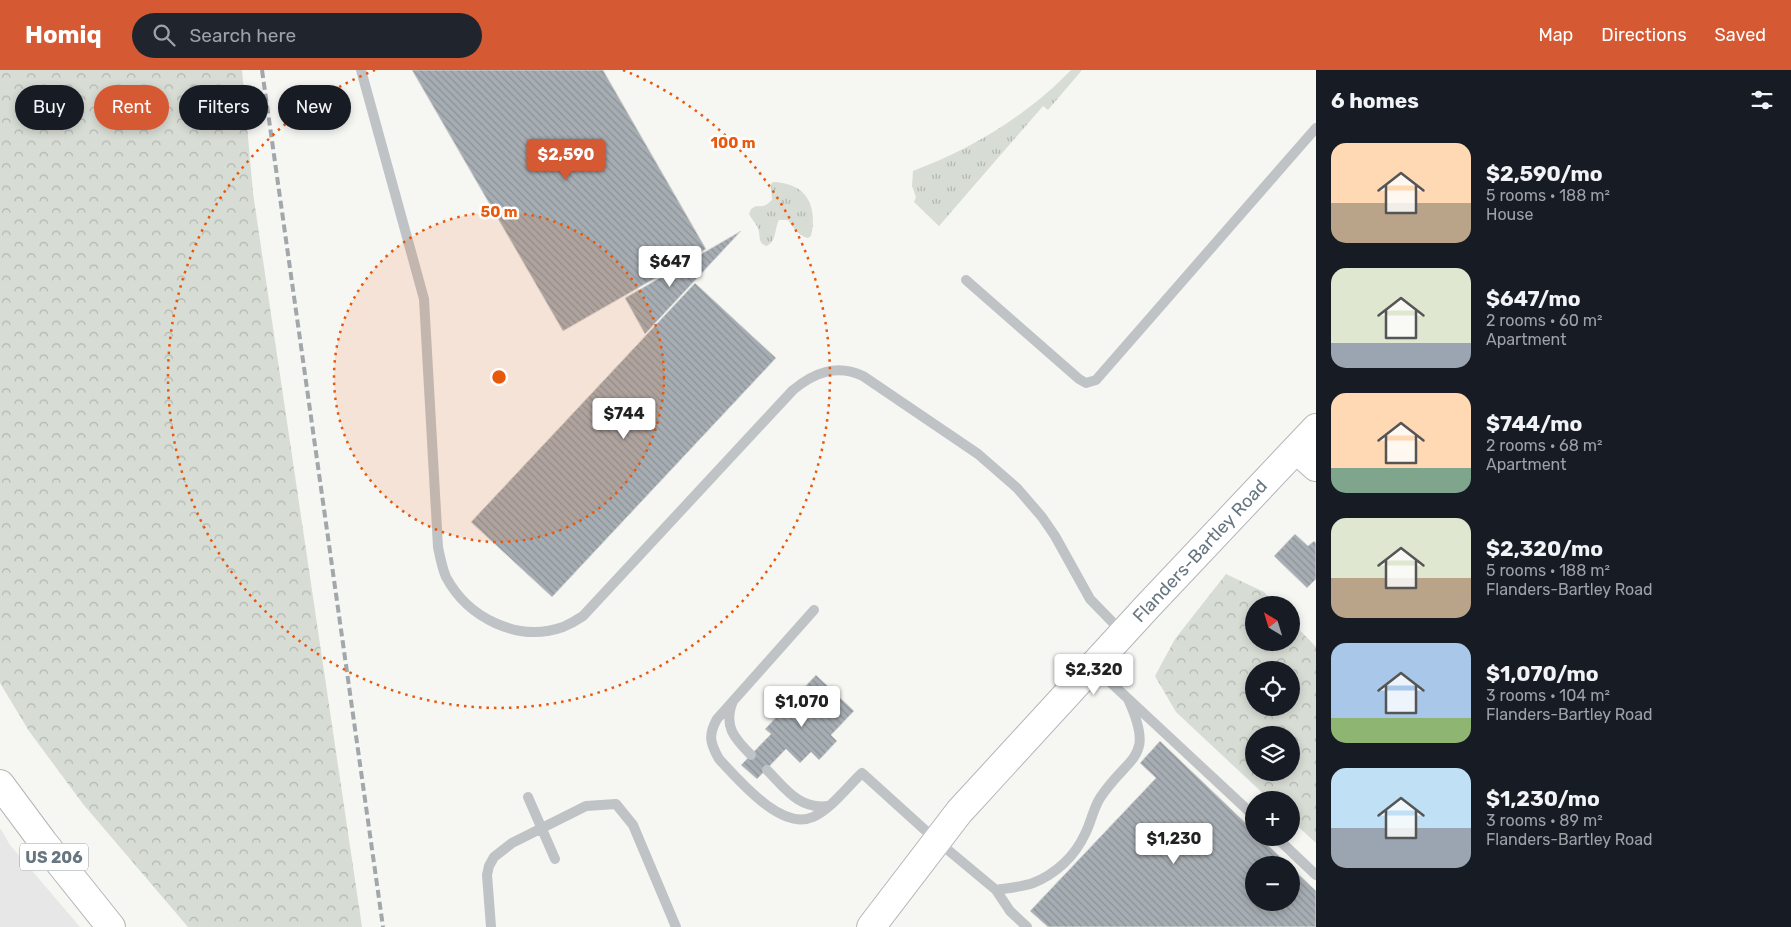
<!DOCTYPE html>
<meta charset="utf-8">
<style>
:root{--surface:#171b24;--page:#20242c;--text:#f1f3f6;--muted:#9ea1a6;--accent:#d55933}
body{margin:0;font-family:Rubik,sans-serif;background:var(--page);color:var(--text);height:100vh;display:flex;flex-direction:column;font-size:19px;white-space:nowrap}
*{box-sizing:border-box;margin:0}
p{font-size:16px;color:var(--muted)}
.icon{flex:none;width:28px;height:28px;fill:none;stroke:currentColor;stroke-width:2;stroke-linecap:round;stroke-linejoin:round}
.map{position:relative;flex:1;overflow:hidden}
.side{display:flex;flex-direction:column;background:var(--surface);width:475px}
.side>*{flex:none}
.hud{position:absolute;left:15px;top:15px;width:475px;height:45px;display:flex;gap:10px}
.needle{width:32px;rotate:322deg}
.buttons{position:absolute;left:1245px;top:526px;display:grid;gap:10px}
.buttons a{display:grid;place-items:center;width:55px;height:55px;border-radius:50%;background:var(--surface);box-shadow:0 2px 8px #0003;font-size:25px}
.price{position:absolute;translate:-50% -42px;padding:0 11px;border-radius:5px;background:#fff;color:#222;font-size:16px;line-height:32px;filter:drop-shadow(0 1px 2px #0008)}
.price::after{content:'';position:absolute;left:50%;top:30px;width:15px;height:11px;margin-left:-8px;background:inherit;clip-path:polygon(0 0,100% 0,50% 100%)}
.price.active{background:var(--accent);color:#fff}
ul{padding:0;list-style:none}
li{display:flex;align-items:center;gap:15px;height:125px;padding:0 15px}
li span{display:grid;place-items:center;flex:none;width:140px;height:100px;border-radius:15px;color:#555}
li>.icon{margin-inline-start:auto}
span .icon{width:60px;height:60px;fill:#fffc;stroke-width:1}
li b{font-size:21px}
h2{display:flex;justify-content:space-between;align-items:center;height:60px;padding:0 15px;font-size:21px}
.chip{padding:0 18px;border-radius:22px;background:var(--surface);box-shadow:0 2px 8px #0003;font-size:18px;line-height:45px}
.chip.active{background:var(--accent);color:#fff}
header{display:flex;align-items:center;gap:30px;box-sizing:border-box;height:70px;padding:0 25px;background:var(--accent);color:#fff}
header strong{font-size:24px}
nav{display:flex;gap:28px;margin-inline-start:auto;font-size:18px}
.search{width:350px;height:45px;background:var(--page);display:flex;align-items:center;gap:12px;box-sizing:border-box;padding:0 18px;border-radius:28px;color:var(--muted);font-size:19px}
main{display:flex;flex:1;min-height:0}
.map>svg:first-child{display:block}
.built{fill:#e6e7e6}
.grass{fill:url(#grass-tufts)}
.forest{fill:url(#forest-crowns);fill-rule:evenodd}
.building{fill:url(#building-back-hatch);stroke:#d7d7d5}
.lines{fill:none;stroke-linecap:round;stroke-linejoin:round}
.secondary-casing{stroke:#b2b7ba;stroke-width:30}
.highway-casing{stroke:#b2b6b8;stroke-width:30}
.lane{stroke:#bfc3c6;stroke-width:10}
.secondary{stroke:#fff;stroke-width:28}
.highway{stroke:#fff;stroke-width:28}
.rail{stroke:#a1a7ab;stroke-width:4;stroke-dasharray:8 4;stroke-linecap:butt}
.ring{fill:none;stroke:#e8590c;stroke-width:2.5;stroke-dasharray:2.5 5}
.labels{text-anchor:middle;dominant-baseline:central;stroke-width:5;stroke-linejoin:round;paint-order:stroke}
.shield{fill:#fff;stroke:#959fa7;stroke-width:1}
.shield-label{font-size:16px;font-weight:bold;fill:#677681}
.street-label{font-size:18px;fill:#677681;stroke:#fff}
.centre{fill:#e8590c;stroke:#fff;stroke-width:2.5}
.ring-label{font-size:15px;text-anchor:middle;font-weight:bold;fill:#e8590c;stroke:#fff;stroke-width:5;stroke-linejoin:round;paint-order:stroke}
</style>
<header>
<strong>Homiq</strong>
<div class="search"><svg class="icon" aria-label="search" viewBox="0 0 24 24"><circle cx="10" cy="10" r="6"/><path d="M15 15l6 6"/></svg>Search here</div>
<nav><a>Map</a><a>Directions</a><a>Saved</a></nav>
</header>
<main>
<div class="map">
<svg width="1316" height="857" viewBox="0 0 1316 857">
<defs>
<pattern id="grass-tufts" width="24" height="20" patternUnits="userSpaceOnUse" patternTransform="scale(1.25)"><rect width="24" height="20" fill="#d7dcd4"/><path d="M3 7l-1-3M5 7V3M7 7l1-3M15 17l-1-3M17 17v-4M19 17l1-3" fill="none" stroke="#b2b7b1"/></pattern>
<pattern id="forest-crowns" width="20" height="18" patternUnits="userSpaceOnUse" patternTransform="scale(1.25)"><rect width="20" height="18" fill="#d7dcd4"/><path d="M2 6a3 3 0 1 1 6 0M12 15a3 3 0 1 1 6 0" fill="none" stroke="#b2b7b1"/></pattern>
<pattern id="building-back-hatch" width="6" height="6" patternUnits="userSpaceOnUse" patternTransform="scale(1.25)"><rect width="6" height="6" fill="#a7aeb3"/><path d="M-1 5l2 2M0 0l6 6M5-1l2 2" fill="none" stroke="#8c9297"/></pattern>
</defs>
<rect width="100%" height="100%" fill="#f6f6f3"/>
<!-- built -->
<path class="built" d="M0 758 10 775 80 857H0Z"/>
<!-- grass -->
<path class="grass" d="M1071 0H1082L1048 40 1043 36 939 156 914 132 916 127 912 116 913 101C972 79 1029 44 1071 0Z
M773 112C806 113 818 135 811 166L808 168C797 165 794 158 788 150H779C774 159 777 172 766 176 757 172 761 166 758 158 756 153 751 149 749 144L751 139 756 136C764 137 767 135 772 130L771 114Z"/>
<!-- forest -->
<path class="forest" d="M0 0H242L253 123 362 857H188L83 734 29 661 0 613Z
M1226 504 1264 522 1276 535H1254V572H1291V551L1316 577V773L1291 750V730H1270L1176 642 1155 606 1175 569ZM1254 600H1291V638H1254ZM1254 665H1291V702H1254Z"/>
<!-- building -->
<path class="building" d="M412 0H603L706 179 563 261Z
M741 161 645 264 625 228Z
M695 213 776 288 552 527 471 452Z
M1295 464 1308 476 1314 471 1316 473V509L1307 518 1274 486Z
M816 605 854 641 831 665 837 671 819 690 811 682 800 693 786 679 757 709 741 695 771 664 765 659Z
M1160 671 1254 761V768H1260L1289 795H1254V832H1291V797L1316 821V857H1048L1030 841 1156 708 1140 693Z"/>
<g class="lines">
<!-- secondary casing -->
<g class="secondary-casing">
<path id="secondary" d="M1296 379 1316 397
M871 857 959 742 1147 537 1316 358"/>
</g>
<!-- highway casing -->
<g class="highway-casing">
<path id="highway" d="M0 714 43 772 111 857"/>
</g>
<!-- lane -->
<path class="lane" d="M361 0 424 229 438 477C440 487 442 498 446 507 468 548 518 573 563 557 570 554 577 550 583 546L793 320C815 302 837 294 863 306L978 384 1017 418 1042 447 1055 466 1090 529 1122 562
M966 210 1079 309 1086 313 1096 310 1316 58
M814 540 717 649C708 665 710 673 719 689 739 710 781 761 813 747 832 738 847 717 862 703L936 770 996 820 1010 841 1027 857
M1094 597 1254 746
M733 631C723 656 734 668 751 685
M767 700C785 718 799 740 828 736
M528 727 555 789
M1277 768 1316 805
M996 820C1008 818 1022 817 1033 813 1056 804 1075 786 1085 764 1091 753 1093 739 1100 728 1129 684 1156 690 1128 629
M491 857 487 805 489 796 494 787 512 773 586 736 616 734 633 755 676 857"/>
<!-- secondary -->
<use href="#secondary" class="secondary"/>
<!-- highway -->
<use href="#highway" class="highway"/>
<!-- rail -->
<path class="rail" d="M262 0 383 857"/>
</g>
<!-- distance rings -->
<circle cx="499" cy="307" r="165" fill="#e8590c" fill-opacity=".12"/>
<g class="ring">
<circle cx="499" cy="307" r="165"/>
<path d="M623 0A331 331 0 1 1 375 0"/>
</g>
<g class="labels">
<!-- shield labels -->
<rect class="shield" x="20" y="773.5" width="68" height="27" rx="4"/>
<g class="shield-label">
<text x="54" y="787">US 206</text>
</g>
<!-- street labels -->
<g class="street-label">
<text transform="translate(1200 481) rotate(-47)">Flanders-Bartley Road</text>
</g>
</g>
<circle cx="499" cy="307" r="8" class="centre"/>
<g class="ring-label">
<text x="733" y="78">100 m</text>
<text x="499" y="147">50 m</text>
</g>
</svg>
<div class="buttons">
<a><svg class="needle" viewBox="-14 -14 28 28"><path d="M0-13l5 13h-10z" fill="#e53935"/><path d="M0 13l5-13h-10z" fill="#9ea1a6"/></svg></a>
<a><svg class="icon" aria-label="locate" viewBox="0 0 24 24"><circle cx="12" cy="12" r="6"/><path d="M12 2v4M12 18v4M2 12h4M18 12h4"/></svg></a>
<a><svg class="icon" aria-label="layers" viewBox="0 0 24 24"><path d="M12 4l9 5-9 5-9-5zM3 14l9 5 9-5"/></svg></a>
<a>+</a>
<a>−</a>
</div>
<b class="price active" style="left:566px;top:111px">$2,590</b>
<b class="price" style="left:670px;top:218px">$647</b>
<b class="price" style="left:624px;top:370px">$744</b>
<b class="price" style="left:1094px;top:626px">$2,320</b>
<b class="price" style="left:802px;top:658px">$1,070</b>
<b class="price" style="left:1174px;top:795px">$1,230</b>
<div class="hud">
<a class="chip">Buy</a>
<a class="chip active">Rent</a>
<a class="chip">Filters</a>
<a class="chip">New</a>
</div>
</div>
<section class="side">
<h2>6 homes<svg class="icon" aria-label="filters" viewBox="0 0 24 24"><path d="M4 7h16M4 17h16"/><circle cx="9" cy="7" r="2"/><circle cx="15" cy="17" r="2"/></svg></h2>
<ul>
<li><span style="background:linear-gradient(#ffd9b3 60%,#b9a48a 0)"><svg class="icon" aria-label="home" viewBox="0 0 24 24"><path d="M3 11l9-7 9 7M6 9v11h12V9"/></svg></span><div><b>$2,590/mo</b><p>5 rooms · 188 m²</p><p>House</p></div></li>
<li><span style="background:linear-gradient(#dfe7d0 75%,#9aa5b1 0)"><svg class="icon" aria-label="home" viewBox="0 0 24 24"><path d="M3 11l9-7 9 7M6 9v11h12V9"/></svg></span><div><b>$647/mo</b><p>2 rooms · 60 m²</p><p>Apartment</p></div></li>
<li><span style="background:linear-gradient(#ffd9b3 75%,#7fa58c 0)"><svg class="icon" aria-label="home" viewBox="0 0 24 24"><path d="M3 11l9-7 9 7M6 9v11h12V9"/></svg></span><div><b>$744/mo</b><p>2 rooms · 68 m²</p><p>Apartment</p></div></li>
<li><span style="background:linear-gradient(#dfe7d0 60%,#b9a48a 0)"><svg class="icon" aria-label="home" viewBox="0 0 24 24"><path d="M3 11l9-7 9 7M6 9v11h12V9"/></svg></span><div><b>$2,320/mo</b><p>5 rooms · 188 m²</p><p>Flanders-Bartley Road</p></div></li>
<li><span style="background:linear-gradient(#a9c7e8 75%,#8fb573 0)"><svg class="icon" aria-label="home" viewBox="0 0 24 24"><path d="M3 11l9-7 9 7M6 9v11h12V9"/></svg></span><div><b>$1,070/mo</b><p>3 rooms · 104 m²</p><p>Flanders-Bartley Road</p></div></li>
<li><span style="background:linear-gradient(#bfe0f5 60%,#9aa5b1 0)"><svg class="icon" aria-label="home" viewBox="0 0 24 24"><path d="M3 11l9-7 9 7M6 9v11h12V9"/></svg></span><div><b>$1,230/mo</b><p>3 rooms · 89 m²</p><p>Flanders-Bartley Road</p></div></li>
</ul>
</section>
</main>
